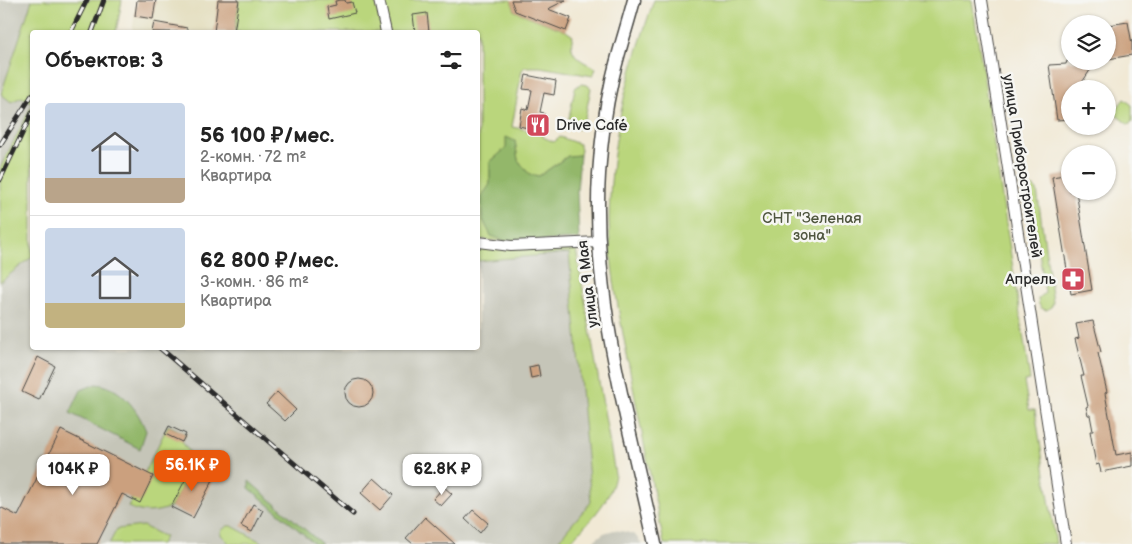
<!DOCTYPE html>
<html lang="ru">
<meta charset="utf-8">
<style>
:root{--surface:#fff;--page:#f6f6f6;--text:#222;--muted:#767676;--line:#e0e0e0;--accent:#ea580c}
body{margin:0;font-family:"Balsamiq Sans",sans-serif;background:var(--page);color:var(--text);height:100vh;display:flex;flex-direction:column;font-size:19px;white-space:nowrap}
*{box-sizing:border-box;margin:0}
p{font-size:16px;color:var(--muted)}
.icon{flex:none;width:28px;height:28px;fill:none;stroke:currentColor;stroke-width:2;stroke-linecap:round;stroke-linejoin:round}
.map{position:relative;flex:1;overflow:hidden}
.sheet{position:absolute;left:30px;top:30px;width:450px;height:320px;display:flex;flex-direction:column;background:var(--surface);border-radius:5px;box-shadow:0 1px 4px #0004}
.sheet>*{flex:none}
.tools{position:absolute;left:1061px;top:15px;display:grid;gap:10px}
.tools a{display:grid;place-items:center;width:55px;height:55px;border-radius:50%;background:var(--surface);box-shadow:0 1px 4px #0004;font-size:25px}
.price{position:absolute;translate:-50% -42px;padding:0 11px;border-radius:10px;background:#fff;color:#222;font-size:16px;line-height:32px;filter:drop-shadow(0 1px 2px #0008)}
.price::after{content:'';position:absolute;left:50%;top:30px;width:15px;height:11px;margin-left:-8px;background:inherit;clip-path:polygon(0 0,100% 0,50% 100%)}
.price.active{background:var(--accent);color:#fff}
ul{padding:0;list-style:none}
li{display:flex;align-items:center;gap:15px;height:125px;padding:0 15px}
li+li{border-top:1px solid var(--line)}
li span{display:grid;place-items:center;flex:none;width:140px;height:100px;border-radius:5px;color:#555}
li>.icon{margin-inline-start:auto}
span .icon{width:60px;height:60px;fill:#fffc;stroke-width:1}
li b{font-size:21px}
h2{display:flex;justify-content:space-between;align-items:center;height:60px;padding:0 15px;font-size:21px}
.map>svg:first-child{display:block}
.built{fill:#e2dcba}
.industrial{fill:#c5c5b8}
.green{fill:#bad67b;stroke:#728053}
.forest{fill:#93b76b;stroke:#5f714b}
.building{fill:#cba07e}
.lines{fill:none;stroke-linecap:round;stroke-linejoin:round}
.minor-casing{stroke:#494844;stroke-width:12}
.major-casing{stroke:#494844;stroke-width:15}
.minor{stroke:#fff;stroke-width:10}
.major{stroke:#fff;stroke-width:12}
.rail-casing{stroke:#2b2b2b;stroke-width:5}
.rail{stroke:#f6f6f2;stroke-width:3;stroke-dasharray:9;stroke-linecap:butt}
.labels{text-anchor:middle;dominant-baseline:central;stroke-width:5;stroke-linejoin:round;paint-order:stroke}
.poi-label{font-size:15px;fill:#2b2b2b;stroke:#f6f6f2;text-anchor:start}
.street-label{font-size:15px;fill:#2b2b2b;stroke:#f6f6f2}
.park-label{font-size:15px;fill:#4f563f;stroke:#f6f6f2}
</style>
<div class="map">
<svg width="1132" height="544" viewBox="0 0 1132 544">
<rect width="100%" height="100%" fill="#f6f6f2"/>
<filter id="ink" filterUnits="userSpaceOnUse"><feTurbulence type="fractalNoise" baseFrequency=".02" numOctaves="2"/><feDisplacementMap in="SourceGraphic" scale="10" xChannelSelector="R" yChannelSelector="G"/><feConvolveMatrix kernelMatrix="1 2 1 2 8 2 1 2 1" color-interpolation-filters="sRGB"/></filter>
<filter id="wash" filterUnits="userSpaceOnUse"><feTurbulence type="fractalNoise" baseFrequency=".0096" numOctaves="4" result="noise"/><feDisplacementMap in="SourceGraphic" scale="20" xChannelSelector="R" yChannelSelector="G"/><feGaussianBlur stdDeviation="1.12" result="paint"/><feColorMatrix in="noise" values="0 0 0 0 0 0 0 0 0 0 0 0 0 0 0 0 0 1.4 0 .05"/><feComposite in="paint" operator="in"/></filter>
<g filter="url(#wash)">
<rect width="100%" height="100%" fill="#f1e9d5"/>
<!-- built -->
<path class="built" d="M137 0H239L235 32H132Z"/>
<!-- industrial -->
<path class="industrial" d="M0 0H32L1 94 22 97 32 103 0 168Z
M569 252 591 502 555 544H0V282L32 257V348H478V261Z
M614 530 626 532 635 535 642 544H589L604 533Z"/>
<!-- green -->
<path class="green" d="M32 0H122L116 32H32V103L22 97 11 102 1 94Z
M239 0H375L382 32H235Z
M382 0H511L515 11 566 31 573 36C567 55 581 61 596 68L593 76 540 67H525L522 70 512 127 543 133V137L554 142 560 137 579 144 581 149 580 155 568 156 539 176 529 174 518 160 515 141 490 162V184L509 242 478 239V32H389Z
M654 0H972L1030 380 1024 381 1029 410H1035L1056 544H664C651 479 638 415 626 350 618 307 609 263 609 219 610 178 615 137 624 98 632 65 643 32 654 0Z
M581 84 587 85 591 88 583 127 578 129 570 126 568 123 575 88Z
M1124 99 1132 105V121L1129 125 1113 113Z
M32 105V257L0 282V168Z
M1028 186 1034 187 1037 190 1053 302 1052 306 1047 310C1040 309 1039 306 1038 299L1045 293 1031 195 1022 192Z
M478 245 574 246 576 249 615 474C612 502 586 524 568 544H555L591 502 569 253 478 261Z
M168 425 186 434 182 442 206 474 192 467 171 507C156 513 143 514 128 507Z
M143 526 165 537 161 544H109L117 529Z
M227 526H232L265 544H230L221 535V531Z"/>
<!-- forest -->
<path class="forest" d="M506 137 515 141 518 160 529 174 539 176 568 156 580 155 577 191 579 239 509 242 491 236 482 218 481 198 490 184V162L506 148Z
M96 384C121 386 138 410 146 431L140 449 70 413 81 390Z
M249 481 322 544H315L249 488Z"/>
<g id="blocks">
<!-- building -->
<path class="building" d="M137 0H156L153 19 135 16Z
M218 0H239L234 32H214Z
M341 0H345L346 3 352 2 355 13 329 19 327 7 336 5 335 1Z
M511 0H566L548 9 571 18 566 31 515 11Z
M427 13 429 32H415L413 15Z
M154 22 187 28V32H152Z
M1128 22 1132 44V55L1108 59V25Z
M1067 61H1096L1083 81 1084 89H1070V119L1057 120 1049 65 1066 64Z
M526 75 556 81 554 95 544 93 540 112 544 113 541 131 519 126 522 108 528 110 532 90 523 89Z
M1070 174V191H1076L1092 290 1071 294 1052 177Z
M1093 321 1101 352 1098 353 1107 392 1105 393 1116 455 1132 452V466L1101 472 1099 464 1096 465 1094 454 1090 431H1093L1090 415H1088L1086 407 1088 406 1081 376H1084L1075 339 1079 338 1076 324Z
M38 357 55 366 39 400 22 392Z
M538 365 540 376 531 378 529 367Z
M345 393a14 14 0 1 1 28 0a14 14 0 1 1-28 0Z
M277 392 296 410 285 421 266 404Z
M169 426 186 434 182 442 165 434Z
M61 430 153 476 140 503 122 494 97 544H0V507L18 516Z
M192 467 214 478 193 518 171 507Z
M374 478 393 495 380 510 361 493Z
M444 487 452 494 441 506 433 499Z
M253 504 263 510 252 532 241 526Z
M473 510 488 523 480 533 465 519Z
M425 517 455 544H413L406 538Z"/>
</g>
</g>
<g filter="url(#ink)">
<use href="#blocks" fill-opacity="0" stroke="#494844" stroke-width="1"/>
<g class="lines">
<!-- minor casing -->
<g class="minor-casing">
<path id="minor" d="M379 0 386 32
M982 0 1066 544
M478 242 511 246 599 242"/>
</g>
<!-- major casing -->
<g class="major-casing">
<path id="major" d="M634 0C627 27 618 53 612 80 605 111 601 143 599 174 591 298 629 424 655 544"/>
</g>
<!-- minor -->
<use href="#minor" class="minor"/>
<!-- major -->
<use href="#major" class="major"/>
<!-- rail casing -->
<g class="rail-casing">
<path id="rail" d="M71 32 87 0
M92 32 104 0
M0 145 32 95
M0 180 32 113
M160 348 353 514"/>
</g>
<!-- rail -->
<use href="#rail" class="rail"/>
</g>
</g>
<!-- icons -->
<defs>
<g id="restaurant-square" transform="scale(1.25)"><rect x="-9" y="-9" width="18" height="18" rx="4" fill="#d1495b" stroke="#f6f6f2"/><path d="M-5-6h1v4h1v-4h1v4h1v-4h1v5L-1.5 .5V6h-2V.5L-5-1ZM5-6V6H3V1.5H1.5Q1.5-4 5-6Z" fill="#fff"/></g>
<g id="pharmacy-square" transform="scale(1.25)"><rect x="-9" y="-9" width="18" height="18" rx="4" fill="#d1495b" stroke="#f6f6f2"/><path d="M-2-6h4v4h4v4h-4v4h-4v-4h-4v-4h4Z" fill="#fff"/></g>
</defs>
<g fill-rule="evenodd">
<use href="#restaurant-square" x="538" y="125"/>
<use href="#pharmacy-square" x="1073" y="279"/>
</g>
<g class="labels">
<!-- poi labels -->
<g class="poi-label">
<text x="556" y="125">Drive Café</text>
<text x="1056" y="279" text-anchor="end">Апрель</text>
</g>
<!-- street labels -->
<g class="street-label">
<text transform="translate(1022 166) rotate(81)">улица Приборостроителей</text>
<text transform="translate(588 284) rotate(-97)">улица 9 Мая</text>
</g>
<!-- park labels -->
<g class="park-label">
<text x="812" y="218">СНТ "Зеленая<tspan x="812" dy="17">зона"</tspan></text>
</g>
</g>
</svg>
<div class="tools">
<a><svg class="icon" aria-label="layers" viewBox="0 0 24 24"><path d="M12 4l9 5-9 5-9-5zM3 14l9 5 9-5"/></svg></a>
<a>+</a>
<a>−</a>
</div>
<b class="price active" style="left:192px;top:492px">56.1K ₽</b>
<b class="price" style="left:73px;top:496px">104K ₽</b>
<b class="price" style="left:442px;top:496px">62.8K ₽</b>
<section class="sheet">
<h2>Объектов: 3<svg class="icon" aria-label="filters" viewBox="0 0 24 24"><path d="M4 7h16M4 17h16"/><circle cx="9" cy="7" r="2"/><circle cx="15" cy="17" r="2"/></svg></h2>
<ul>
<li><span style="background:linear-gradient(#c9d6e8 75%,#b9a48a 0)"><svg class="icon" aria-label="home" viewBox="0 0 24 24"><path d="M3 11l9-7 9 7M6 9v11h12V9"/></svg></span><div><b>56 100 ₽/мес.</b><p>2-комн. · 72 m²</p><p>Квартира</p></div></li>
<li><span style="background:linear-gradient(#c9d6e8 75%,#c2b280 0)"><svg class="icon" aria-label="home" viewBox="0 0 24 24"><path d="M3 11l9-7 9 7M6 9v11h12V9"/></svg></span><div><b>62 800 ₽/мес.</b><p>3-комн. · 86 m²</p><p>Квартира</p></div></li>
</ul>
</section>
</div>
